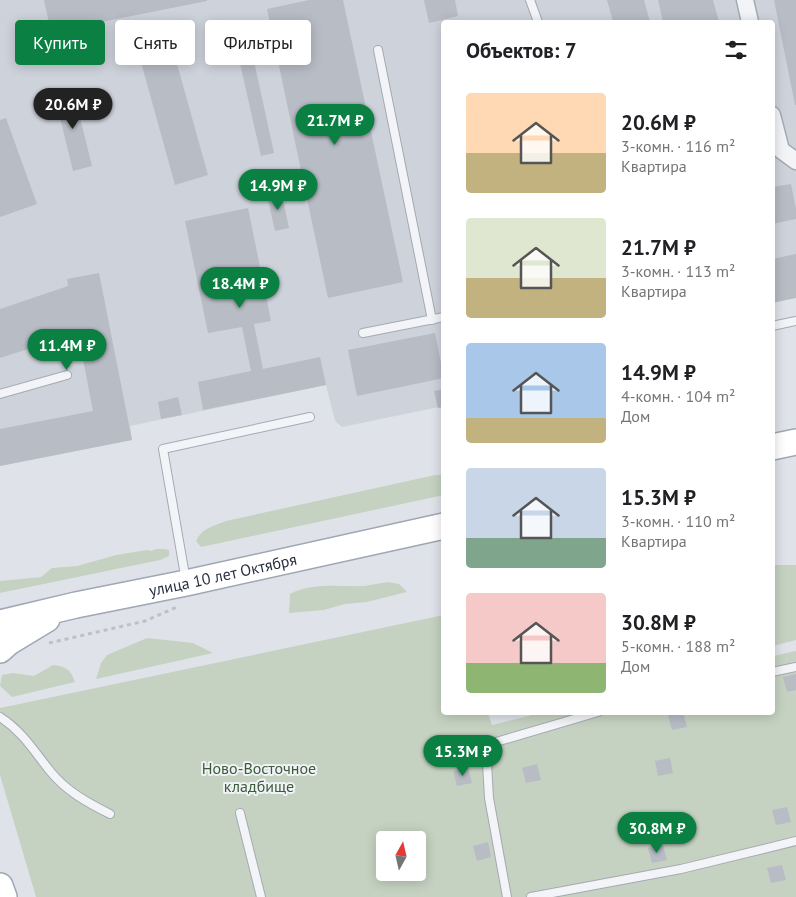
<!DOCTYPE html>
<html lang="ru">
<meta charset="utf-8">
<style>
:root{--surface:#fff;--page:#f6f6f6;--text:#202124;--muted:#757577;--accent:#0b8043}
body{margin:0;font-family:"PT Sans",sans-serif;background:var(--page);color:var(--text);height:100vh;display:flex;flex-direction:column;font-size:19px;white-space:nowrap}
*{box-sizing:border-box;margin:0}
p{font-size:16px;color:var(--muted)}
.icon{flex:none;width:28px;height:28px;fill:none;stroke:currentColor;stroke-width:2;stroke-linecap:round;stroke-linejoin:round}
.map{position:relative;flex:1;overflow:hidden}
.panel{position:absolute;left:441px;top:20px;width:334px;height:695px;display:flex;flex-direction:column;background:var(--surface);border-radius:5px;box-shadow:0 2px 12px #0003}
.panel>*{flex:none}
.banner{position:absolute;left:15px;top:20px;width:351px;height:45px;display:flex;gap:10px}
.needle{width:32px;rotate:8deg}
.fabs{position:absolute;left:376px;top:831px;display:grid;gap:10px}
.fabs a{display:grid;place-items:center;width:50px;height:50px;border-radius:5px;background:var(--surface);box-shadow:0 2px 12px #0003;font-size:25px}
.price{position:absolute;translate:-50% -42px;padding:0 11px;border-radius:18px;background:var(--accent);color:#fff;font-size:16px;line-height:32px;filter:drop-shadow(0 1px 2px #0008)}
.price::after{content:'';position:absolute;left:50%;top:30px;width:15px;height:11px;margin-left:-8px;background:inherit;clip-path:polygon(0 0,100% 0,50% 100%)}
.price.on{background:#222;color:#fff}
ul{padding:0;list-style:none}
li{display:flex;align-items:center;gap:15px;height:125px;padding:0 25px}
li span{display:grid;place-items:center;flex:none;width:140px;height:100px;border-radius:5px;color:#555}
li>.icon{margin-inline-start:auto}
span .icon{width:60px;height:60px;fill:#fffc;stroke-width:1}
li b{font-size:21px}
h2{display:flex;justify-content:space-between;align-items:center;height:60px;padding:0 25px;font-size:21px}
.pill{padding:0 18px;border-radius:5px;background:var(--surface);box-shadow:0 2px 12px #0003;font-size:18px;line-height:45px}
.pill.on{background:var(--accent);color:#fff}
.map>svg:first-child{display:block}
.built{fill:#ced2db}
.green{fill:#c5d2c1;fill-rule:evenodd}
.building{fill:#b7bcc5}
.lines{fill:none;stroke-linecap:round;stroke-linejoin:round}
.lane-casing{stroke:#a4aab3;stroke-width:10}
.street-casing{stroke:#a4aab3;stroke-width:19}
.primary-casing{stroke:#9fa7b4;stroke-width:28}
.path{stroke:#bdc1c7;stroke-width:3;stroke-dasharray:4 4;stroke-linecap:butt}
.lane{stroke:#f2f4f7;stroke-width:8}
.street{stroke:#f2f4f7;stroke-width:16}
.primary{stroke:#fff;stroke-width:25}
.labels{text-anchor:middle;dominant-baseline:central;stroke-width:4;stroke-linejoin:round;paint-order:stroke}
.street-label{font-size:16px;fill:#283040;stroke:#eff2f6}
.park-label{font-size:16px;fill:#3c5b36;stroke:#eff2f6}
</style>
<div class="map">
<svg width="796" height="897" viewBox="0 0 796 897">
<rect width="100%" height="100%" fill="#dfe3e9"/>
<!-- built -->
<path class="built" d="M0 0H796V296L773 301 772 22H444V406L342 427 335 421 326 385 130 426 132 440 0 466Z"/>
<!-- green -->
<path class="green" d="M435 475H444V495L201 547 196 541C202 528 214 526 226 521Z
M156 549H165L169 550V556L160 560 0 593V581L41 577 52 568 77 566 116 555 147 550 151 551Z
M772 565H796V640L773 646Z
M388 582 399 584 407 592 367 602 345 604 324 610 289 613 290 594C313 582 339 587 364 586 372 585 380 583 388 582Z
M444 615V712L488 713 492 725 544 712H772L773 656 796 651V897H36L0 775V708ZM385 840H418V872H385Z
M147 638 193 643 213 653 96 679 101 663 107 655Z
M53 665C66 666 71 670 75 682L12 697 0 686 2 675 13 673 34 676Z"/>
<!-- building -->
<path class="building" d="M44 0H207V1L51 32Z
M309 0H343L403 282 328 298 267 9Z
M424 0H455L458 16 429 23Z
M607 0H644L650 22H613Z
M658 0H713L719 22H663Z
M774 0H796V105H795Z
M250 43 274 153 261 156 236 46Z
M174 53 208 175 175 185 141 62Z
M73 89 92 166 73 171 54 93Z
M6 118 37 204 0 217V120Z
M791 184 796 209V219L772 224V187Z
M281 191 289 228 275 231 267 195Z
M248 208 271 321 254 324 263 369 320 357 326 385 203 410 198 382 251 371 242 327 208 333 185 221Z
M796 254V298L772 303V259Z
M99 273 132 440 0 466V429L93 411 78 333 0 358V309L68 286 67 279Z
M435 333 444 378 357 396 348 350Z
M444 389V407L438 408 434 391Z
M178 397 182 415 161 419 158 402Z
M796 674V690L787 692 783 677Z
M683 712 687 727 672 730 668 715Z
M670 758 673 773 658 776 655 761Z
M537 764 541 780 526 783 522 768Z
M468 767 472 783 457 786 453 771Z
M787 807 791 822 776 825 772 810Z
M488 842 491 857 477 861 473 846Z
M663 845 667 860 652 863 648 848Z
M782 865 786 880 771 883 767 868Z"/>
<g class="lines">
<!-- lane casing -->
<g class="lane-casing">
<path id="lane" d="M530 0 538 22
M378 50 432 320
M772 326 796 321
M363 333 444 317
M0 394 67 375
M186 581 163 449 310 417
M772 672 796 667
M0 717C22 731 34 751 50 771 66 791 88 803 110 814
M240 813 261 897
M507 897 489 798 487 763 496 742 598 712
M531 897 681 869 796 841"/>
</g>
<!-- street casing -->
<g class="street-casing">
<path id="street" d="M745 0 750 22
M772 115 781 150 796 161"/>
</g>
<!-- primary casing -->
<g class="primary-casing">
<g id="primary">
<path d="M772 447 796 442"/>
<path id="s1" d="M0 623 76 605 186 583 444 526"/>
<path d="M0 650 9 642 47 619"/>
<path d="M0 886 4 897"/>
</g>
</g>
<!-- path -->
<path class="path" d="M49 643 145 621 177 607"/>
<!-- lane -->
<use href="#lane" class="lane"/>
<!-- street -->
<use href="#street" class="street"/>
<!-- primary -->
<use href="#primary" class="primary"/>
</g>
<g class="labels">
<!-- street labels -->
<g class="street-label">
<text stroke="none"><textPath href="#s1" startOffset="228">улица 10 лет Октября</textPath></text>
</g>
<!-- park labels -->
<g class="park-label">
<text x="259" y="768">Ново-Восточное<tspan x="259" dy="18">кладбище</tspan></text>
</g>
</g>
</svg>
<div class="fabs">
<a><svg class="needle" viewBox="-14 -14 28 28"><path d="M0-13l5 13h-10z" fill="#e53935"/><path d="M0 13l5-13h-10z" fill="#757577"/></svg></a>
</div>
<b class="price on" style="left:73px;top:130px">20.6M ₽</b>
<b class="price" style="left:335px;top:146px">21.7M ₽</b>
<b class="price" style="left:278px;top:211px">14.9M ₽</b>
<b class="price" style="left:240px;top:309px">18.4M ₽</b>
<b class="price" style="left:67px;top:371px">11.4M ₽</b>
<b class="price" style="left:463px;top:777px">15.3M ₽</b>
<b class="price" style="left:657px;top:854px">30.8M ₽</b>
<div class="banner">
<a class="pill on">Купить</a>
<a class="pill">Снять</a>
<a class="pill">Фильтры</a>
</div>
<section class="panel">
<h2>Объектов: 7<svg class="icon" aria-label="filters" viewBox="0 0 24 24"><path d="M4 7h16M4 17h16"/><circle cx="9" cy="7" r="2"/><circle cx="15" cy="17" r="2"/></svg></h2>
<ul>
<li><span style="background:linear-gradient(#ffd9b3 60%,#c2b280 0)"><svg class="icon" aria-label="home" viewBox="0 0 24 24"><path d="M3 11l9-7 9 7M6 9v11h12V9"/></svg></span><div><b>20.6M ₽</b><p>3-комн. · 116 m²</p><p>Квартира</p></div></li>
<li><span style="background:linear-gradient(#dfe7d0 60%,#c2b280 0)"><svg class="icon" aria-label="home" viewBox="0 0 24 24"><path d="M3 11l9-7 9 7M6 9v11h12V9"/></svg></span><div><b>21.7M ₽</b><p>3-комн. · 113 m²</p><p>Квартира</p></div></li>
<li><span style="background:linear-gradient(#a9c7e8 75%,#c2b280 0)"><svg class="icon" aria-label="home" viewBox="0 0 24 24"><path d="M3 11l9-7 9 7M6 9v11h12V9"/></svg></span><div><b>14.9M ₽</b><p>4-комн. · 104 m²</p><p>Дом</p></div></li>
<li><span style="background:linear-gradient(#c9d6e8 70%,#7fa58c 0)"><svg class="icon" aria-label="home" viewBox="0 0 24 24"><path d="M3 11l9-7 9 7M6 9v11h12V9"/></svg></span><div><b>15.3M ₽</b><p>3-комн. · 110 m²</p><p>Квартира</p></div></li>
<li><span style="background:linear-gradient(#f6c9c9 70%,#8fb573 0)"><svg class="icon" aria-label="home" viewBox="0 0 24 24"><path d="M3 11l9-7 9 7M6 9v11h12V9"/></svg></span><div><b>30.8M ₽</b><p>5-комн. · 188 m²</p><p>Дом</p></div></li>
</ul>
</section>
</div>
